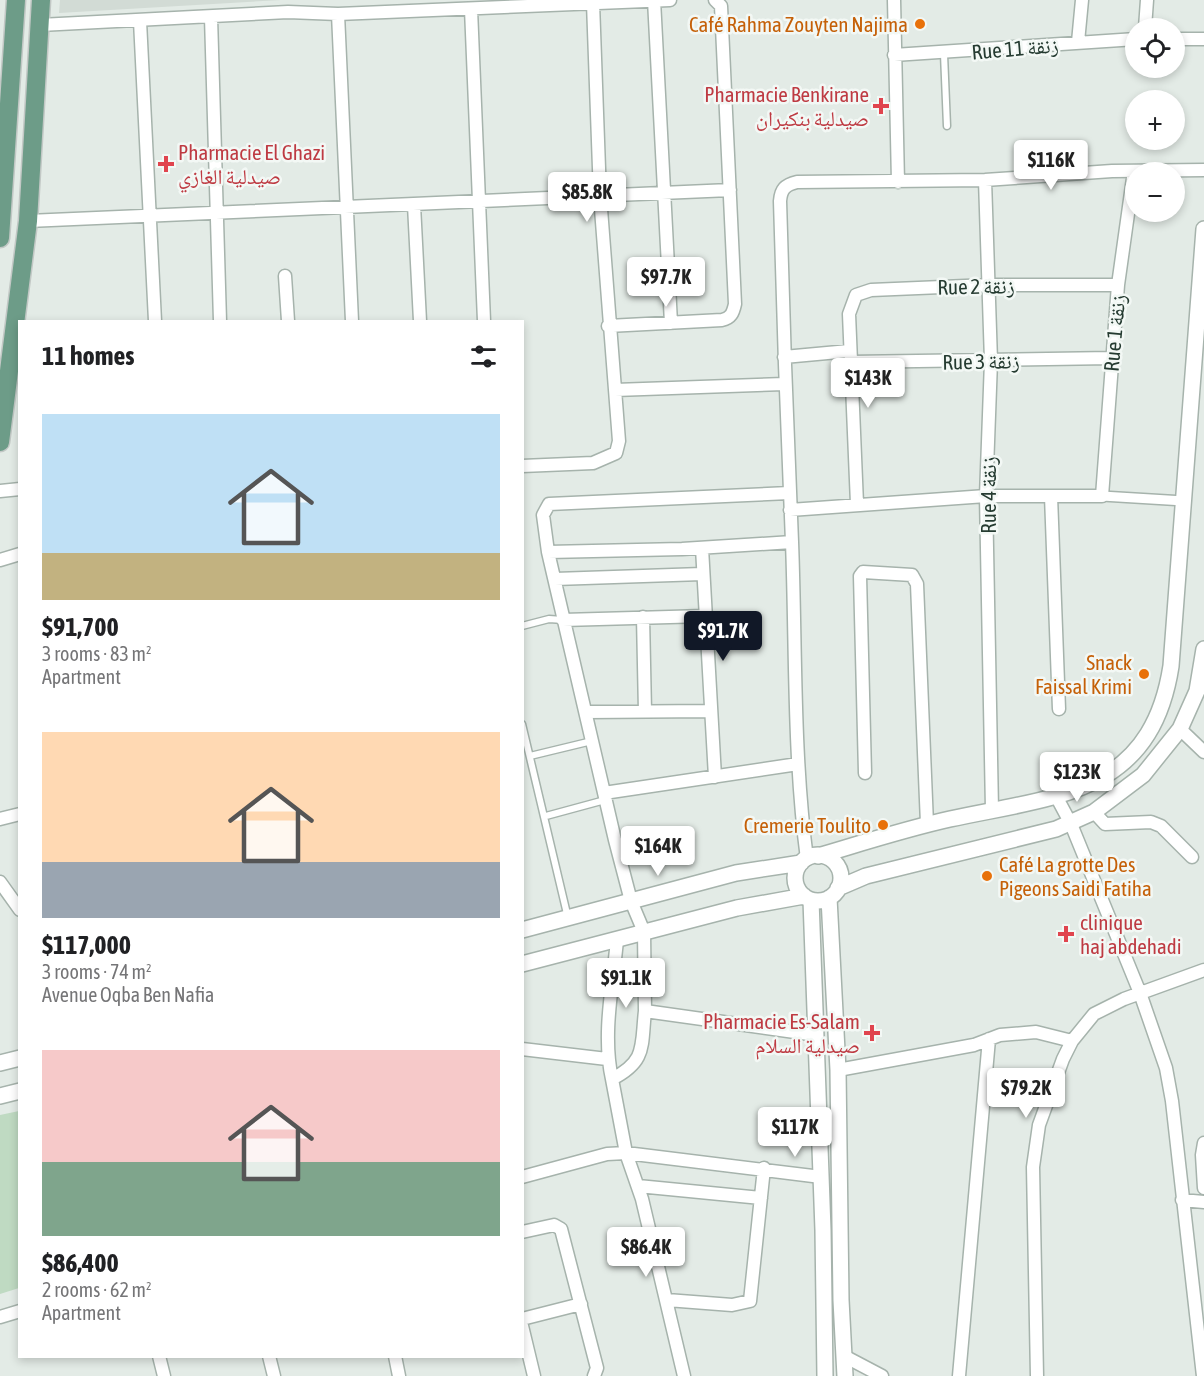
<!DOCTYPE html>
<meta charset="utf-8">
<style>
:root{--surface:#fff;--page:#f2f2f2;--text:#202124;--muted:#757577;--accent:#111827}
body{margin:0;font-family:"Asap Condensed","Noto Naskh Arabic",sans-serif;background:var(--page);color:var(--text);height:100vh;display:flex;flex-direction:column;font-size:22px;white-space:nowrap}
*{box-sizing:border-box;margin:0}
p{font-size:20px;color:var(--muted)}
.icon{flex:none;width:33px;height:33px;fill:none;stroke:currentColor;stroke-width:2;stroke-linecap:round;stroke-linejoin:round}
.map{position:relative;flex:1;overflow:hidden}
.side{position:absolute;left:18px;top:320px;width:506px;height:1038px;display:flex;flex-direction:column;background:var(--surface);border-radius:0px;box-shadow:0 3px 9px #0003}
.side>*{flex:none}
.buttons{position:absolute;left:1125px;top:18px;display:grid;gap:12px}
.buttons a{display:grid;place-items:center;width:60px;height:60px;border-radius:50%;background:var(--surface);box-shadow:0 3px 9px #0003;font-size:30px}
.price{position:absolute;translate:-50% -51px;padding:0 14px;border-radius:6px;background:#fff;color:#222;font-size:20px;line-height:39px;filter:drop-shadow(0 2px 3px #0008)}
.price::after{content:'';position:absolute;left:50%;top:36px;width:18px;height:14px;margin-left:-9px;background:inherit;clip-path:polygon(0 0,100% 0,50% 100%)}
.price.selected{background:var(--accent);color:#fff}
ul{padding:0;list-style:none}
li{display:grid;align-content:center;gap:12px;height:318px;padding:0 24px}
li span{display:grid;place-items:center;height:186px;border-radius:0px;color:#555}
li>.icon{margin-inline-start:auto}
span .icon{width:108px;height:108px;fill:#fffc;stroke-width:1}
li b{font-size:26px}
h2{display:flex;justify-content:space-between;align-items:center;height:72px;padding:0 24px;font-size:26px}
.map>svg:first-child{display:block}
.built{fill:#d2dbd5}
.green{fill:#bfdac2}
.lines{fill:none;stroke-linecap:round;stroke-linejoin:round}
.service-casing{stroke:#a6b3ac;stroke-width:9}
.pedestrian-casing{stroke:#a6b3ac;stroke-width:12}
.minor-casing{stroke:#a6b3ac;stroke-width:15}
.tertiary-casing{stroke:#a6b3ac;stroke-width:18}
.primary-casing{stroke:#c2c8c5;stroke-width:21}
.service{stroke:#fff;stroke-width:6}
.pedestrian{stroke:#fff;stroke-width:9}
.minor{stroke:#fff;stroke-width:12}
.tertiary{stroke:#fff;stroke-width:15}
.primary{stroke:#6d9c88;stroke-width:18}
.food-dot{fill:#e8710a;stroke:#f3f8f5;stroke-width:2}
.health-dot{fill:#e0444e;stroke:#f3f8f5;stroke-width:2}
.labels{text-anchor:middle;dominant-baseline:central;stroke-width:5;stroke-linejoin:round;paint-order:stroke}
.food-label{font-size:21px;fill:#c56008;stroke:#f3f8f5;text-anchor:end}
.street-label{font-size:21px;fill:#253b31;stroke:#f3f8f5}
.health-label{font-size:21px;fill:#be3a42;stroke:#f3f8f5;text-anchor:end}
</style>
<div class="map">
<svg width="1204" height="1376" viewBox="0 0 1204 1376">
<rect width="100%" height="100%" fill="#e3ebe6"/>
<!-- built -->
<path class="built" d="M60 0H281L59 13Z"/>
<!-- green -->
<path class="green" d="M19 1111V1288L0 1294V1115Z"/>
<g class="lines">
<!-- service casing -->
<g class="service-casing">
<path id="service" d="M944 54 947 126
M522 626 549 619 563 620
M522 724 568 918
M530 756 592 741
M546 816 605 800"/>
</g>
<!-- pedestrian casing -->
<g class="pedestrian-casing">
<path id="pedestrian" d="M1102 496 1184 501"/>
</g>
<!-- minor casing -->
<g class="minor-casing">
<path id="minor" d="M654 0 671 323
M894 0 898 182
M471 9 484 321
M338 14 352 321
M211 17 220 321
M140 21 155 321
M40 25 288 12 338 14 670 0
M1145 28 1147 0
M1174 39H1204
M1078 42 1082 0
M894 55 1136 39
M985 180 991 361 986 496 992 810
M414 205 420 321
M28 221 730 190
M285 276 288 321
M608 326 722 320C731 318 733 313 735 304L721 6 715 0
M784 357 849 351
M850 362 1111 358
M615 390 784 384
M522 466 593 463 616 453 619 441 600 196 593 3
M0 491 20 489
M789 493 549 504 543 515 548 552 615 840 631 901 644 932 645 1011 816 1035
M1051 496 1059 709
M857 504 849 314 856 295 871 290 989 285H1118
M790 510 986 496H1102L1118 285 1134 171
M702 548 715 777
M548 552 682 549 792 542
M0 560 20 554
M555 579 702 574
M643 617 645 712
M563 620 705 616
M586 712 710 711
M1180 729 1204 752
M865 773 860 576 863 572 912 575 917 584 927 824
M604 793 798 764
M1056 796 1071 824 1140 993 1166 1068 1172 1101 1203 1376
M1094 812 1105 824 1151 822 1161 826 1192 857
M0 819 20 814
M807 859C793 754 796 647 792 542 787 428 783 315 780 201 781 189 785 185 797 182L985 180 1112 171 1204 170
M0 882 20 910
M645 1011C641 1046 647 1061 612 1079L626 1153 821 1177
M522 1049 607 1059
M838 1070 974 1045 1000 1035 1036 1032 1072 1041
M612 1079C602 1034 613 985 617 940
M1204 1143 1202 1155 1204 1188
M522 1177 607 1154 626 1153 642 1199 684 1376
M638 1186 761 1198
M1182 1200 1204 1202
M522 1232 554 1225 561 1229 597 1368 594 1376
M667 1300 732 1305 750 1301 764 1168
M0 1317 20 1311
M522 1319 581 1304
M522 1326 534 1376
M159 1356 164 1376
M269 1356 274 1376
M395 1356 399 1376
M844 1356 882 1376
M959 1376 989 1039
M1037 1376 1033 1167 1039 1125 1063 1059 1072 1041 1094 1014 1124 999 1204 970"/>
</g>
<!-- tertiary casing -->
<g class="tertiary-casing">
<path id="tertiary" d="M795 878a23 23 0 1 1 46 0a23 23 0 1 1-46 0Z
M818 856C862 843 905 829 950 819 1056 796 1151 795 1171 666L1204 229
M838 888 866 876 1056 829 1094 812 1143 775 1180 729 1197 691 1204 649
M829 898 838 1070 841 1300 845 1376
M811 900 823 1230 825 1376
M522 930 736 873 801 863
M522 964 737 908 804 896
M0 1063 20 1058
M0 1096 20 1091"/>
</g>
<!-- primary casing -->
<g class="primary-casing">
<path id="primary" d="M0 238 16 0
M0 442 28 221 41 0"/>
</g>
<!-- service -->
<use href="#service" class="service"/>
<!-- pedestrian -->
<use href="#pedestrian" class="pedestrian"/>
<!-- minor -->
<use href="#minor" class="minor"/>
<!-- tertiary -->
<use href="#tertiary" class="tertiary"/>
<!-- primary -->
<use href="#primary" class="primary"/>
</g>
<!-- markers -->
<g class="food-dot">
<circle cx="920" cy="24" r="6"/>
<circle cx="1144" cy="674" r="6"/>
<circle cx="883" cy="825" r="6"/>
<circle cx="987" cy="876" r="6"/>
</g>
<g class="health-dot">
<path d="M878 97h6v6h6v6h-6v6h-6v-6h-6v-6h6z"/>
<path d="M163 155h6v6h6v6h-6v6h-6v-6h-6v-6h6z"/>
<path d="M1063 925h6v6h6v6h-6v6h-6v-6h-6v-6h6z"/>
<path d="M869 1024h6v6h6v6h-6v6h-6v-6h-6v-6h6z"/>
</g>
<g class="labels">
<!-- food labels -->
<g class="food-label">
<text x="908" y="24">Café Rahma Zouyten Najima</text>
<text x="1132" y="662">Snack<tspan x="1132" dy="24">Faissal Krimi</tspan></text>
<text x="871" y="825">Cremerie Toulito</text>
<text x="999" y="864" text-anchor="start">Café La grotte Des<tspan x="999" dy="24">Pigeons Saidi Fatiha</tspan></text>
</g>
<!-- street labels -->
<g class="street-label">
<text transform="translate(1015 48) rotate(-5)">Rue 11 زنقة</text>
<text transform="translate(976 286) rotate(-1)">Rue 2 زنقة</text>
<text transform="translate(1114 333) rotate(-85)">Rue 1 زنقة</text>
<text transform="translate(981 361) rotate(-1)">Rue 3 زنقة</text>
<text transform="translate(988 495) rotate(-90)">Rue 4 زنقة</text>
</g>
<!-- health labels -->
<g class="health-label">
<text x="869" y="94">Pharmacie Benkirane<tspan x="869" dy="24">صيدلية بنكيران</tspan></text>
<text x="178" y="152" text-anchor="start">Pharmacie El Ghazi<tspan x="178" dy="24">صيدلية الغازي</tspan></text>
<text x="1080" y="922" text-anchor="start">clinique<tspan x="1080" dy="24">haj abdehadi</tspan></text>
<text x="860" y="1021">Pharmacie Es-Salam<tspan x="860" dy="24">صيدلية السلام</tspan></text>
</g>
</g>
</svg>
<div class="buttons">
<a><svg class="icon" aria-label="locate" viewBox="0 0 24 24"><circle cx="12" cy="12" r="6"/><path d="M12 2v4M12 18v4M2 12h4M18 12h4"/></svg></a>
<a>+</a>
<a>−</a>
</div>
<b class="price" style="left:1051px;top:191px">$116K</b>
<b class="price" style="left:587px;top:223px">$85.8K</b>
<b class="price" style="left:666px;top:308px">$97.7K</b>
<b class="price" style="left:868px;top:409px">$143K</b>
<b class="price selected" style="left:723px;top:662px">$91.7K</b>
<b class="price" style="left:1077px;top:803px">$123K</b>
<b class="price" style="left:658px;top:877px">$164K</b>
<b class="price" style="left:626px;top:1009px">$91.1K</b>
<b class="price" style="left:1026px;top:1119px">$79.2K</b>
<b class="price" style="left:795px;top:1158px">$117K</b>
<b class="price" style="left:646px;top:1278px">$86.4K</b>
<section class="side">
<h2>11 homes<svg class="icon" aria-label="filters" viewBox="0 0 24 24"><path d="M4 7h16M4 17h16"/><circle cx="9" cy="7" r="2"/><circle cx="15" cy="17" r="2"/></svg></h2>
<ul>
<li><span style="background:linear-gradient(#bfe0f5 75%,#c2b280 0)"><svg class="icon" aria-label="home" viewBox="0 0 24 24"><path d="M3 11l9-7 9 7M6 9v11h12V9"/></svg></span><div><b>$91,700</b><p>3 rooms · 83 m²</p><p>Apartment</p></div></li>
<li><span style="background:linear-gradient(#ffd9b3 70%,#9aa5b1 0)"><svg class="icon" aria-label="home" viewBox="0 0 24 24"><path d="M3 11l9-7 9 7M6 9v11h12V9"/></svg></span><div><b>$117,000</b><p>3 rooms · 74 m²</p><p>Avenue Oqba Ben Nafia</p></div></li>
<li><span style="background:linear-gradient(#f6c9c9 60%,#7fa58c 0)"><svg class="icon" aria-label="home" viewBox="0 0 24 24"><path d="M3 11l9-7 9 7M6 9v11h12V9"/></svg></span><div><b>$86,400</b><p>2 rooms · 62 m²</p><p>Apartment</p></div></li>
</ul>
</section>
</div>
